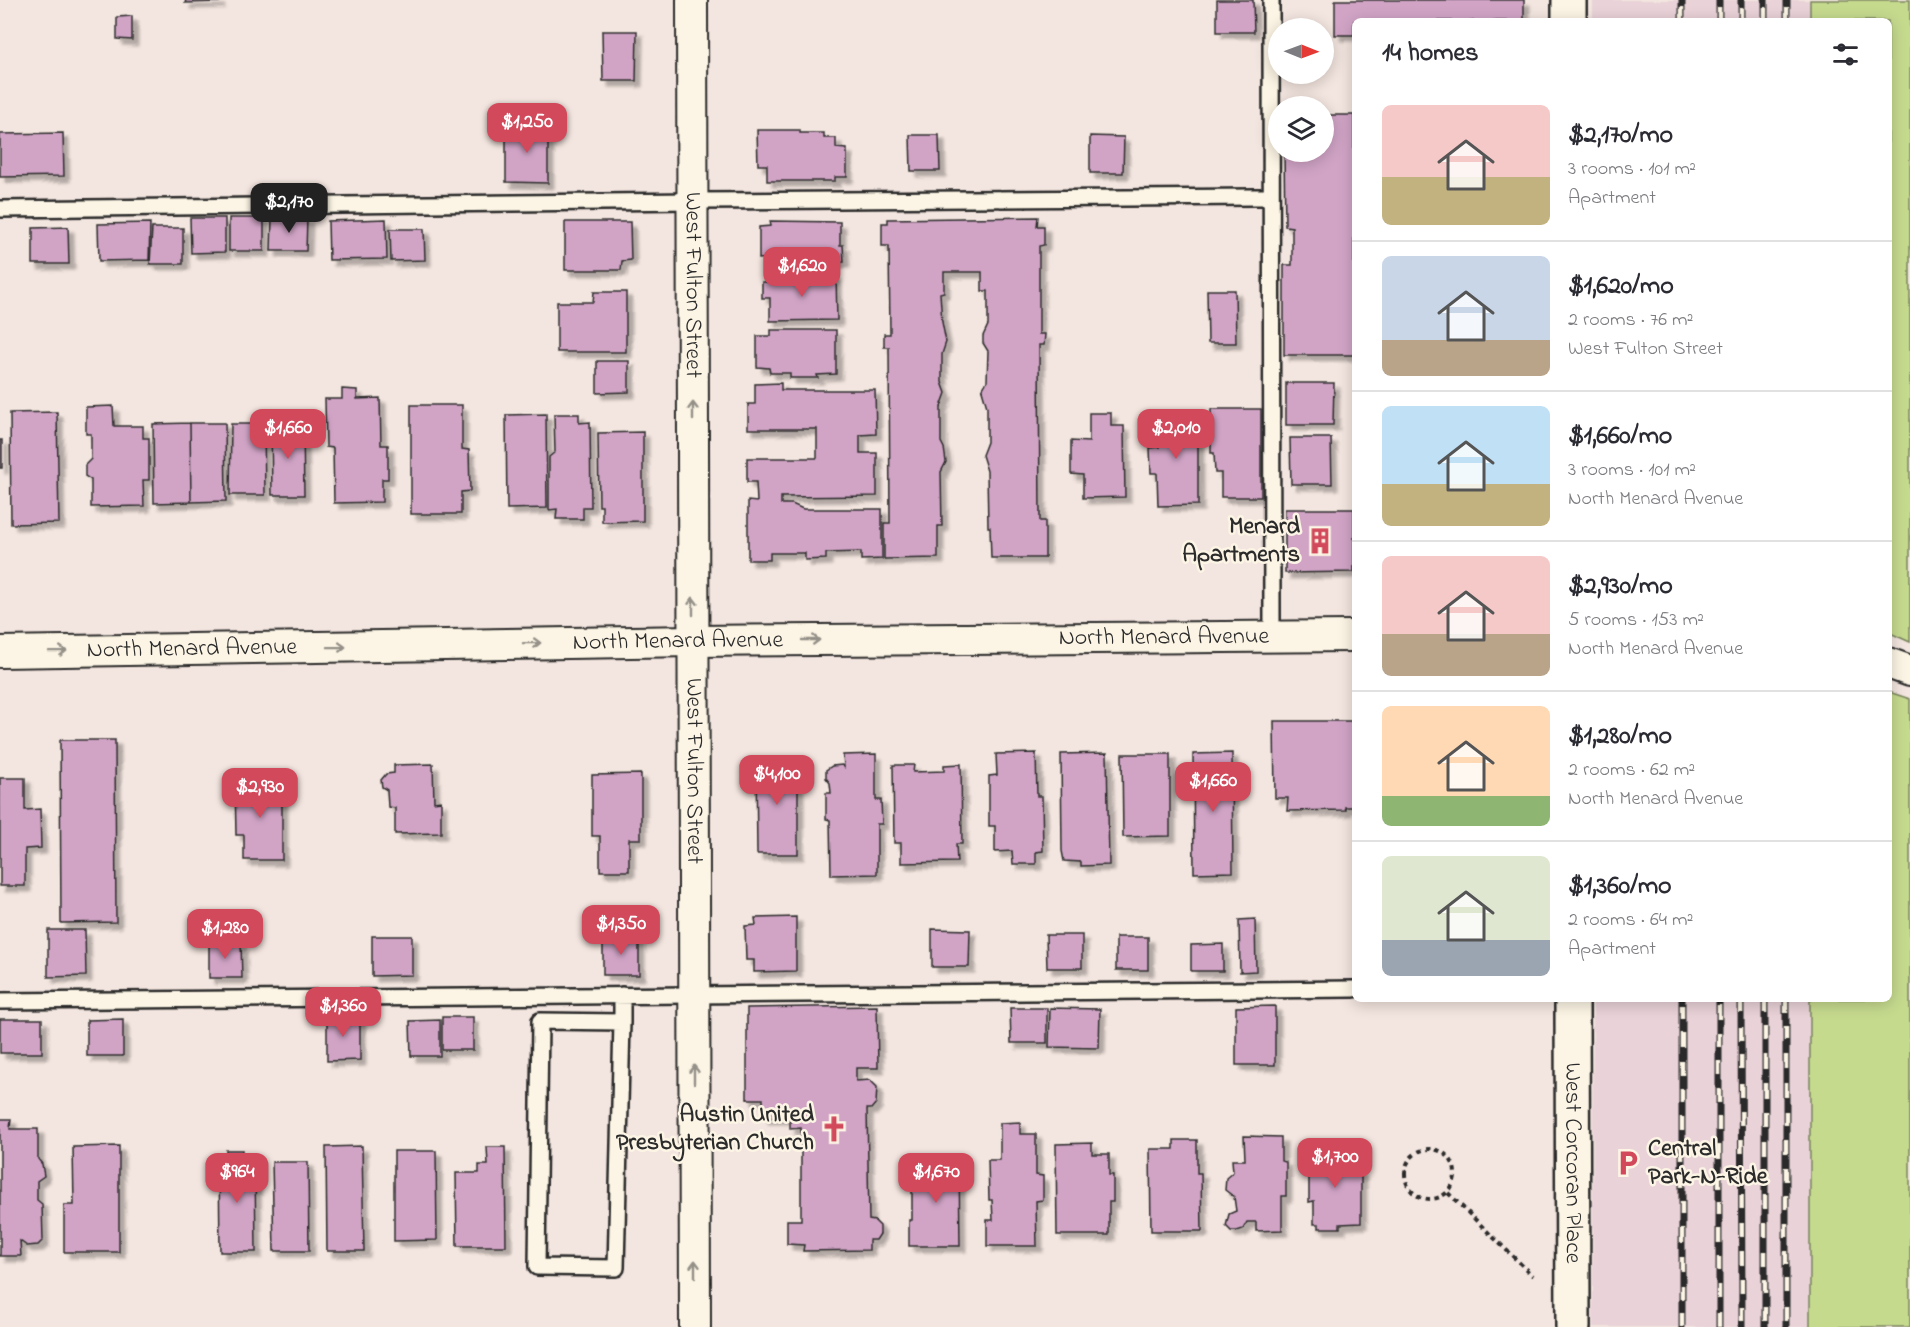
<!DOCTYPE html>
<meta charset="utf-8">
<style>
:root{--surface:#fff;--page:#f7f7f7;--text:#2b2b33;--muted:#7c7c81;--line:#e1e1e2;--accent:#d1495b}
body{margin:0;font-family:"Indie Flower",sans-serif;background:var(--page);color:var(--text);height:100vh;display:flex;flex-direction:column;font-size:22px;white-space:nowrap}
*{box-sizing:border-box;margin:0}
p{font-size:20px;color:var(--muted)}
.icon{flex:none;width:33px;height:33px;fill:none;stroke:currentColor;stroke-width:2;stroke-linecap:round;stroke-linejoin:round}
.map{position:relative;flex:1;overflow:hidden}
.panel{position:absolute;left:1352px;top:18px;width:540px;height:984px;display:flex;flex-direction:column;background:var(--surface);border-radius:9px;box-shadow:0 3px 15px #0003}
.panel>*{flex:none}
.needle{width:39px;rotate:91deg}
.buttons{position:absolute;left:1268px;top:18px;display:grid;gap:12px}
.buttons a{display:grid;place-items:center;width:66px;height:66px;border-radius:50%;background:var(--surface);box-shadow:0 3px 15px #0003;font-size:30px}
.price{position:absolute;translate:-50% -51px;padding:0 14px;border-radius:12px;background:var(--accent);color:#fff;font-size:20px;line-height:39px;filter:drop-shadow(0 2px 3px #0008)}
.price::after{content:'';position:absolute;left:50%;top:36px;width:18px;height:14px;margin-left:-9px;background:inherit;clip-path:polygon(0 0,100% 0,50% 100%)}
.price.current{background:#222;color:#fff}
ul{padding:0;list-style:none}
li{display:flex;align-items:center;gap:18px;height:150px;padding:0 30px}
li+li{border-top:2px solid var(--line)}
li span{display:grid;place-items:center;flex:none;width:168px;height:120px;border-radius:9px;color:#555}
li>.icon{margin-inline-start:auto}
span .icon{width:72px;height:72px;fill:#fffc;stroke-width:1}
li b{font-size:26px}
h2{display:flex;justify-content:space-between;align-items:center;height:72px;padding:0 30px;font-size:26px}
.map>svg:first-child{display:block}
.built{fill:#e9d2d8}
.green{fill:#c6da8e;stroke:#78825c;stroke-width:1.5}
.building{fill:#d1a4c6;stroke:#2b2b2b;stroke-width:1.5;filter:url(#shadow)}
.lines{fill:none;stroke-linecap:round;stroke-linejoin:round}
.service-casing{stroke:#2b2b2b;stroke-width:20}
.minor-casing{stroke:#2b2b2b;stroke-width:34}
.tertiary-casing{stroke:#2b2b2b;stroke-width:38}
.path{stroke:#2b2b2b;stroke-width:4;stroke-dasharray:4.5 4.5;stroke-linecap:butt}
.service{stroke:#fcf5e5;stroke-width:15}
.minor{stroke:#fcf5e5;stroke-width:30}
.tertiary{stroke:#fcf5e5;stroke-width:33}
.rail-casing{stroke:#2b2b2b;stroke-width:7}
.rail{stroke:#fcf5e5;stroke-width:4.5;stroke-dasharray:14;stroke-linecap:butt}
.oneway{stroke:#949088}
.labels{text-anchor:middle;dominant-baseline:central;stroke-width:5;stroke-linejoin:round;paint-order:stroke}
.street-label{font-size:24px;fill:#2b2b2b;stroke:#fcf5e5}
.poi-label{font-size:24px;font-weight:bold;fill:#2b2b2b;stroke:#fcf5e5;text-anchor:end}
</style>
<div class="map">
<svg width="1910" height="1327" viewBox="0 0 1910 1327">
<defs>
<filter id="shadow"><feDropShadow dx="5.5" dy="5.5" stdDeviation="1.5" flood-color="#0004"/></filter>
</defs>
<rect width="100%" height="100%" fill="#f3e5df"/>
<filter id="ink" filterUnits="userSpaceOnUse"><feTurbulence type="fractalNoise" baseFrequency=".0167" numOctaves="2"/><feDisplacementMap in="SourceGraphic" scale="12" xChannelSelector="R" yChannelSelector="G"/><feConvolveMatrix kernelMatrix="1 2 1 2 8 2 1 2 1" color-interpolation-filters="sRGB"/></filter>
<g filter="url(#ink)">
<!-- built -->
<path class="built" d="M1593 0H1810V21H1593Z
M1593 999H1810V1327H1593Z"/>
<!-- green -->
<path class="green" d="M1810 0H1910V642L1888 632V21H1810Z
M1889 692 1910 699V1327H1810V999H1888Z"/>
<!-- building -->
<path class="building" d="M186 0H219V2L185 3Z
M1217 0H1253L1254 32H1217Z
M1335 0H1524V21H1354V35H1335Z
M132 16V40L117 39V17Z
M602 31H637L636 81H603Z
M1323 115H1354V355H1284V265H1292V227L1285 226 1284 152H1323Z
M506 125 548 126V183L506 182Z
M757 130H800V133H824V138H836V148L847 149V177H835V181H767V165H758Z
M63 133 64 176 0 177V134Z
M910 135H939L940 171H911Z
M1090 136 1124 137 1123 173H1090Z
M1038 217 1037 226H1044V245L1039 246V334H1045L1044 345H1039L1040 521H1045V558H991L990 527H988L987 471 982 455 987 442V407L982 390 987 381 988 351 983 343V336L988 325V291H982V272H944V292L940 293 942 322 946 342 942 354V382L946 393 941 407V442L944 448 946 462 941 472 942 526H938V558L884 559V523H890L889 347H884V334H890L889 246H882V223H888V219Z
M190 218H225V252L191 253Z
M229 218H264V251H229Z
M272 218H307L306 251H271Z
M386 219 387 259 329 260 328 221Z
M770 221 840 222V245H843L844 262 771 263V258L759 259V227L771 226Z
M565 222H630L631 260 622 261 621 270H565Z
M150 223 149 260 99 261 98 224Z
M68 227 69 264H33V228Z
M152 228H183V264H150Z
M390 229H424L425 260 391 261Z
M772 275H836L837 320 770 321V298H762V282H772Z
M1207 290H1235L1236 343H1208Z
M594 292H626V352H557V302H593Z
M771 330H836V374L817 375 818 378H790V373H770L769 368 757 367V336H771Z
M597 361H629V392L597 393Z
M781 383V390H875L876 434 860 435V453H877V496L781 497V504H792L803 509H882V559L861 560V552L826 553V559L805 560V553H770V560H748V501L757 502 756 482H747V458H817V429H748V404H755V384Z
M1286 383H1334L1333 425H1286Z
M342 389 357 390V399L380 398 381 445H388V479H382V502L334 503 333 448 326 447 325 399H342Z
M411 405H462V449L469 450 470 491 461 492V514H411Z
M113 406 114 426H143V438H149V480H143L144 506 91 507V480L85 476V465L91 459V434H86V407Z
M1211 409H1261V497H1221V473H1215L1214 453H1211Z
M1159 411H1185V421H1198V505L1158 506 1157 473H1151L1150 448 1159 447Z
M57 412 59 523 11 524 10 413Z
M1089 413H1111V426H1124L1125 497 1083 498V475L1071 474V441L1089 442Z
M546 414 547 508 507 509 506 415Z
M554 414H579V423L590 422 591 507H583V519H556L557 509 549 510V457L555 452Z
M190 423 191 502 154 503 153 424Z
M190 423H225L226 501 191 502Z
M231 424H264L265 495H230Z
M271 425H303L304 495H272Z
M643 432V521L602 522V506H599L598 433Z
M1290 438H1331L1332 484H1291Z
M0 440H2V468H0Z
M1285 509H1354V572L1285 573Z
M1274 721H1354V807H1345L1346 810 1287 811 1288 798H1275Z
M60 740H115L116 922 61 923Z
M1036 753 1037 796H1042L1043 851 1036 852V864H1013L1012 851 995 852V826H989V776L997 775 996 754Z
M1107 753 1109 865 1081 866V862L1064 861 1062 851 1061 754Z
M1232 753 1233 872 1194 873 1193 754Z
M876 754V800H881L882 824H877V874L831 875 830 820 826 819V793H831L830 783 826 778V770L832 766 842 765 844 767 843 755Z
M1122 754H1170V836L1123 837Z
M756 759H798V854H757Z
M433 764 434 802 441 801V833L395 834V808L388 807 387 790 382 787 381 780 386 774 394 773V765Z
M961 764 962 844H956L957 862 901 863V843H894L893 765H914L913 772 944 771V765Z
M641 774V839H629V871H600V836H592V775Z
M0 778H25V810L40 809 41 848 25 849V886H0Z
M235 781H282V860H244V835H236Z
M796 917V971L754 972V960H746L745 926 756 925 755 918Z
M1255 919 1256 971 1240 972 1239 920Z
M932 929 970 930 969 967H932Z
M48 930H85L86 976 48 977Z
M1046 935H1082V968H1047Z
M372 936H412V975L372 976Z
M639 936V975H603V937Z
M1116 937H1148V970H1116Z
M209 942H241L242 978H209Z
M1223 944V971H1191V945Z
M877 1006 878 1068H856V1081L870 1080 877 1087 876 1103 871 1109H867L869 1220 875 1221 880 1226V1234L876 1240H869V1250L803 1251 804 1245 787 1244V1220H801V1128L790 1129V1118H763V1099H747V1008Z
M1275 1006V1065H1236V1007Z
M1010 1008H1047V1043H1011Z
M1050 1008 1100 1009 1099 1048 1049 1047Z
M360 1014V1060L327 1061V1015Z
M442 1017H473V1050H442Z
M0 1019H42V1053H0Z
M123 1019V1056H87V1020Z
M440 1020V1056H411L410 1021Z
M0 1119H11L10 1129H38V1159L42 1164 44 1176 37 1181V1200L42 1204 43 1240 38 1245 27 1246 20 1241 21 1256H0Z
M1020 1122V1134H1036V1175L1043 1176V1200L1036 1201 1037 1246H987V1220H993L992 1200H989L988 1160H1000V1123Z
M1244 1136 1281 1137V1161L1286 1162V1196H1282V1230L1256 1231V1222H1247L1243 1229 1237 1231H1231L1226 1226 1229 1214 1236 1211 1234 1197 1225 1190 1226 1178 1233 1172 1232 1160H1245Z
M1174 1140H1197V1173H1201L1202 1231H1151L1150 1149H1174Z
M1092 1143V1154H1109V1175H1113V1202H1109V1235H1057L1056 1144Z
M119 1146V1252H64V1205H74L73 1147Z
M362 1146 364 1251H327L326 1147Z
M1318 1146H1350L1351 1172H1361V1223L1340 1224V1228H1319V1224H1314V1201L1309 1202V1172H1318Z
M487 1147H505L506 1246H457L456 1173H479V1165H488Z
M226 1150H242V1161L255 1162 256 1252H220L219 1161H226Z
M394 1151H436L437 1240 394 1241Z
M916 1159H959L960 1246H909V1220H912V1186H916Z
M272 1162H308L309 1251H274Z"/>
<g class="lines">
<!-- service casing -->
<g class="service-casing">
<path id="service" d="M1271 0 1272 638
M0 209 693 201 1271 197
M0 1001 1354 989
M622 1022 540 1021 537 1267 616 1268 622 1022V995"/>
</g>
<!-- minor casing -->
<g class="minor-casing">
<g id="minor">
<path id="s1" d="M692 0 695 1327"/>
<path id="s2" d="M0 652 693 641 1354 636"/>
<path d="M1888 663 1910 671"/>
</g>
</g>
<!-- tertiary casing -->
<g class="tertiary-casing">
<g id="tertiary">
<path d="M1569 0V21"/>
<path id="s3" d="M1572 999 1573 1327"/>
</g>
</g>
<!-- path -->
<path class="path" d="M1405 1174a25 25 0 1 1 50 0a25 25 0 1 1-50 0Z
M1448 1193 1533 1276"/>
<!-- service -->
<use href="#service" class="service"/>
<!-- minor -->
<use href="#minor" class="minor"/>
<!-- tertiary -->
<use href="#tertiary" class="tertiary"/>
<!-- rail casing -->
<g class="rail-casing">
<path id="rail" d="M1682 21V0
M1719 21V0
M1741 21V0
M1765 21V0
M1787 21V0
M1741 999 1742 1327
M1765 999V1327
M1786 999V1327
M1682 1327V999
M1719 1327V999"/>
</g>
<!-- rail -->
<use href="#rail" class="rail"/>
</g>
<!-- one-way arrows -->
<defs><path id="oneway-shaft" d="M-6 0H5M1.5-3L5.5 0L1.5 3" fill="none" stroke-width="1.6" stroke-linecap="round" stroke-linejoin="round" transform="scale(1.5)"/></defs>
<g class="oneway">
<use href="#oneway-shaft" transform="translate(693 411) rotate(-90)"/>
<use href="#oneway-shaft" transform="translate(693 606) rotate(-90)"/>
<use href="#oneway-shaft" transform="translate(811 640)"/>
<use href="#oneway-shaft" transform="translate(532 643) rotate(-1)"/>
<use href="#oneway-shaft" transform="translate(337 647) rotate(-1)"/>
<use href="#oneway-shaft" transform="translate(58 651) rotate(-1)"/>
<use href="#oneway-shaft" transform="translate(694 1074) rotate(-90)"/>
<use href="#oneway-shaft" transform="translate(695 1269) rotate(-90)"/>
</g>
</g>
<!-- icons -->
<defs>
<g id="building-bare" transform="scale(2.07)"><path d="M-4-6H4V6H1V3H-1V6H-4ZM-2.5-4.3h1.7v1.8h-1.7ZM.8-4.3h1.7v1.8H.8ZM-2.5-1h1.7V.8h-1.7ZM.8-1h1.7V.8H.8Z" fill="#d1495b" stroke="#fcf5e5" stroke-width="2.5" paint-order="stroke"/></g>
<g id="church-bare" transform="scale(2.07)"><path d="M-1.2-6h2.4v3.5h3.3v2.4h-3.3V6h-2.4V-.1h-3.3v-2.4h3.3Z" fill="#d1495b" stroke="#fcf5e5" stroke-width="2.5" paint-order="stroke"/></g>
<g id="parking-bare" transform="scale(2.07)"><path d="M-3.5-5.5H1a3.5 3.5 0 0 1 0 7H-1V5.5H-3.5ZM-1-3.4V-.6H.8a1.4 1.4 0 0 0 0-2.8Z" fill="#d1495b" stroke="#fcf5e5" stroke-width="2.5" paint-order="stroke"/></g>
</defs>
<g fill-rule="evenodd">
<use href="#building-bare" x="1320" y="541"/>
<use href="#church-bare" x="834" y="1129"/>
<use href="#parking-bare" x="1628" y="1163"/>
</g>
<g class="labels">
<!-- street labels -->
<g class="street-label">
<text stroke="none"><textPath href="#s1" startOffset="285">West Fulton Street</textPath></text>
<text stroke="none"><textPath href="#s2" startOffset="1164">North Menard Avenue</textPath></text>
<text stroke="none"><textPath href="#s2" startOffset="678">North Menard Avenue</textPath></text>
<text stroke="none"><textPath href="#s2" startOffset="192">North Menard Avenue</textPath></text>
<text stroke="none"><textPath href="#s1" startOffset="771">West Fulton Street</textPath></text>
<text stroke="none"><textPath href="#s3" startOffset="164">West Corcoran Place</textPath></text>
</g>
<!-- poi labels -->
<g class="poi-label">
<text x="1300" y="527">Menard<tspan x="1300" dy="28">Apartments</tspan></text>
<text x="814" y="1115">Austin United<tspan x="814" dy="28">Presbyterian Church</tspan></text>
<text x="1648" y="1149" text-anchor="start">Central<tspan x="1648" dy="28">Park-N-Ride</tspan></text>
</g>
</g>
</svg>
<div class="buttons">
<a><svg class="needle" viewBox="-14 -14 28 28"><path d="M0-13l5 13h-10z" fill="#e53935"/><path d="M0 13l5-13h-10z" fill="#7c7c81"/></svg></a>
<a><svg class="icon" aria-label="layers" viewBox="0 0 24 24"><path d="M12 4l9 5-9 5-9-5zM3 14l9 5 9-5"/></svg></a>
</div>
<b class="price" style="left:527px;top:154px">$1,250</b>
<b class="price current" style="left:289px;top:234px">$2,170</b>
<b class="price" style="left:802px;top:298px">$1,620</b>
<b class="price" style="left:288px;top:460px">$1,660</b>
<b class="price" style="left:1176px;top:460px">$2,010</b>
<b class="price" style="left:777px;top:806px">$4,100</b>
<b class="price" style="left:1213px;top:813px">$1,660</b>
<b class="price" style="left:260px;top:819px">$2,930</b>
<b class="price" style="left:621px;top:956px">$1,350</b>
<b class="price" style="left:225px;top:960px">$1,280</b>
<b class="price" style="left:343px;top:1038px">$1,360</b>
<b class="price" style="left:1335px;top:1189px">$1,700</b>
<b class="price" style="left:237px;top:1204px">$964</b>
<b class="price" style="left:936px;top:1204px">$1,670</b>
<section class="panel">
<h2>14 homes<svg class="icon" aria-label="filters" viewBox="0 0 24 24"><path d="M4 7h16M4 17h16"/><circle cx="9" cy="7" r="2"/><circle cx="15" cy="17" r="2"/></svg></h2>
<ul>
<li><span style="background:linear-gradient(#f6c9c9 60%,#c2b280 0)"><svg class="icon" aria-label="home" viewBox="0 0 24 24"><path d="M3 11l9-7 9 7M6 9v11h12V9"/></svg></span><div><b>$2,170/mo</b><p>3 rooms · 101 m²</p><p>Apartment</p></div></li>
<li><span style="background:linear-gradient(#c9d6e8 70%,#b9a48a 0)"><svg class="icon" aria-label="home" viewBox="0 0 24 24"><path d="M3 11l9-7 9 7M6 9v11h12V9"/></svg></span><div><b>$1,620/mo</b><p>2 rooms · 76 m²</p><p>West Fulton Street</p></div></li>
<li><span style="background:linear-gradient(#bfe0f5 65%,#c2b280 0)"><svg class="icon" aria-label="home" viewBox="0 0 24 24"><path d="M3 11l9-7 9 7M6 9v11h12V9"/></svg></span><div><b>$1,660/mo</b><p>3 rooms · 101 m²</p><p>North Menard Avenue</p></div></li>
<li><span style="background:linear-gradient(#f6c9c9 65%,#b9a48a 0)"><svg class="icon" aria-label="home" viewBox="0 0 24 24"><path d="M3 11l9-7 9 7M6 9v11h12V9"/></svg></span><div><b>$2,930/mo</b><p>5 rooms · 153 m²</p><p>North Menard Avenue</p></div></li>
<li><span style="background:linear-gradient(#ffd9b3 75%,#8fb573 0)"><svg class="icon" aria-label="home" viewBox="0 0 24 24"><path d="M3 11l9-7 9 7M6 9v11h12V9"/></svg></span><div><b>$1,280/mo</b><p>2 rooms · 62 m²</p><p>North Menard Avenue</p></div></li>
<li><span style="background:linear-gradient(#dfe7d0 70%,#9aa5b1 0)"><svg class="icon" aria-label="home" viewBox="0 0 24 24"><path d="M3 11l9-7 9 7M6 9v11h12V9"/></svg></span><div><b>$1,360/mo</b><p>2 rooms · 64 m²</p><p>Apartment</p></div></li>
</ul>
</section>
</div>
